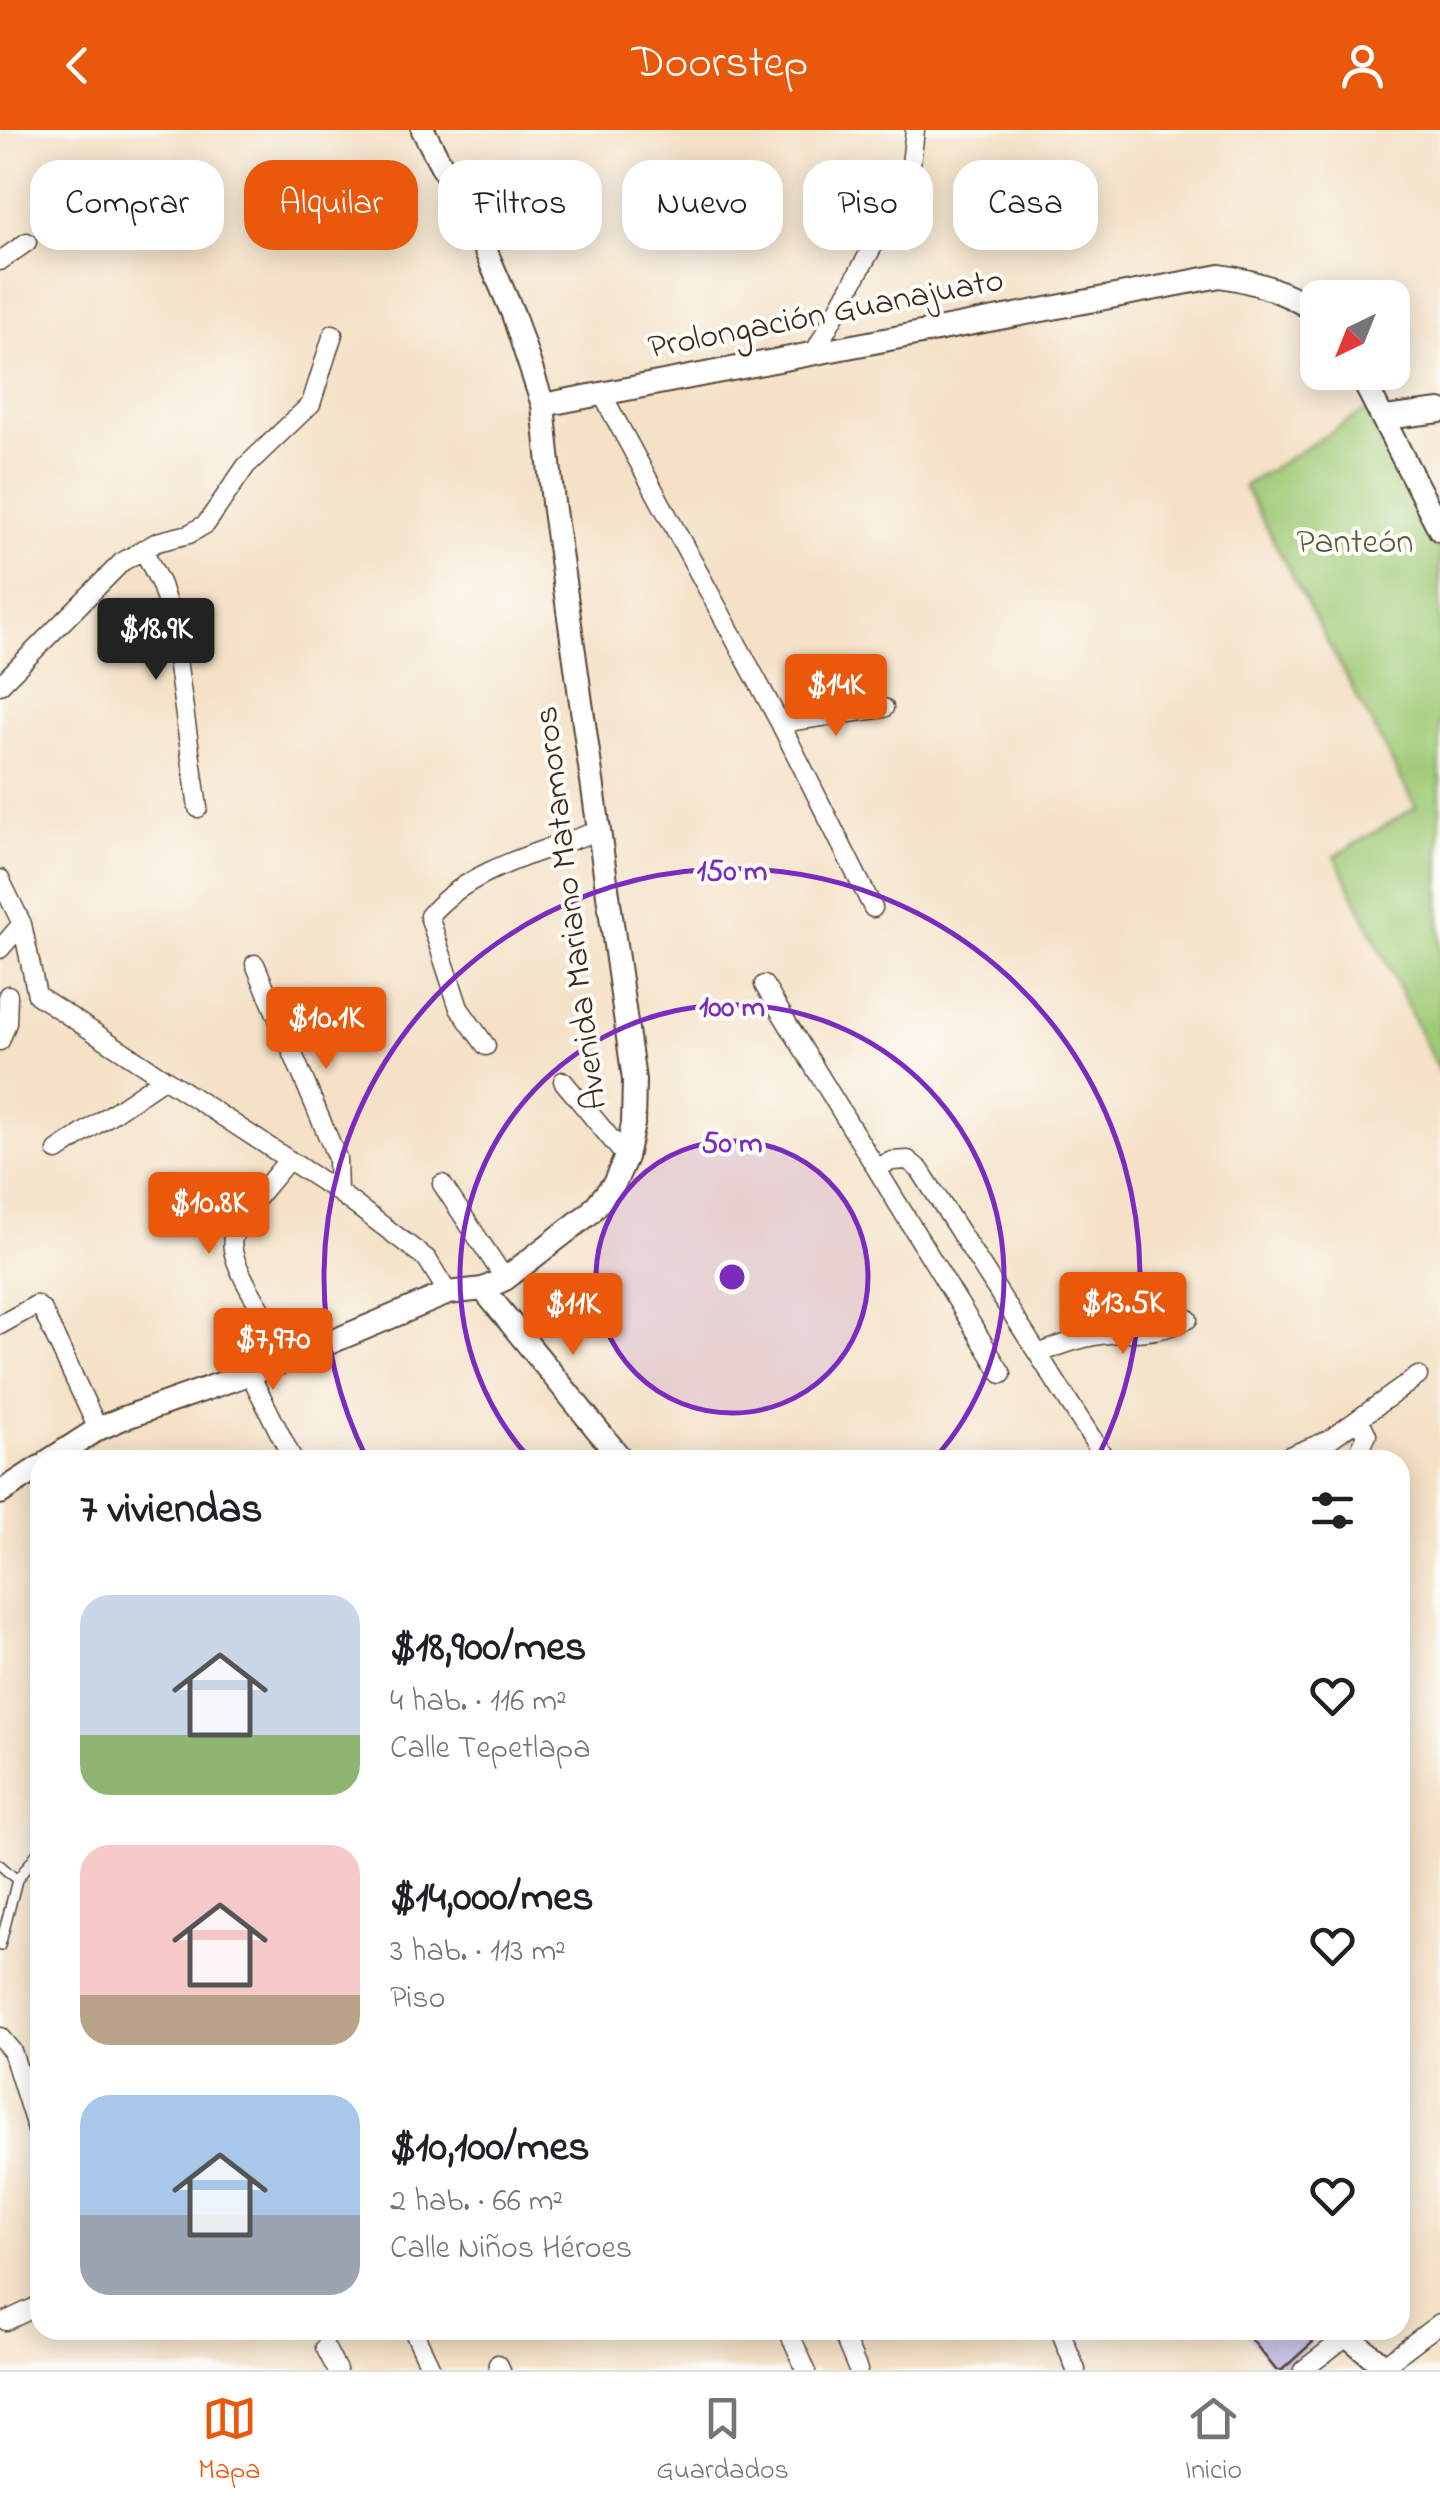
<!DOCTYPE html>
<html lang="es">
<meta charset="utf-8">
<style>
:root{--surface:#fff;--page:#f2f2f2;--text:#202124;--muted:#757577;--line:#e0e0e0;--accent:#ea580c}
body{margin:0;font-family:"Indie Flower",sans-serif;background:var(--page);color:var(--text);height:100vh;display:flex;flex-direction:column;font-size:38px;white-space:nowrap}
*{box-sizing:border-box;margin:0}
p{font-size:32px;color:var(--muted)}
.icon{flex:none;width:55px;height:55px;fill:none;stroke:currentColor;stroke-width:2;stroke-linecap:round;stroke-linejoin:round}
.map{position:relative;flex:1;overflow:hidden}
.details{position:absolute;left:30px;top:1320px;width:1380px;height:890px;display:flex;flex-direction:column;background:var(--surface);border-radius:30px;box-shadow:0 5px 25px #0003}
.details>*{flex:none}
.guide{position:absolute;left:30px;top:30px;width:1380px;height:90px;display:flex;gap:20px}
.needle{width:65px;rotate:223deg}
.buttons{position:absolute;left:1300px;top:150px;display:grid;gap:20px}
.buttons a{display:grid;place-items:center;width:110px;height:110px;border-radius:20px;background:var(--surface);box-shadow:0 5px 25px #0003;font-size:50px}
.price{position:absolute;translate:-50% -85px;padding:0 22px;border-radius:10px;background:var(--accent);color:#fff;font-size:32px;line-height:65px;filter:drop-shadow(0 2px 5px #0008)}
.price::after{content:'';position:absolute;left:50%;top:60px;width:30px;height:22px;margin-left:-15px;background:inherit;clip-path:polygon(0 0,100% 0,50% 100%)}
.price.current{background:#222;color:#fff}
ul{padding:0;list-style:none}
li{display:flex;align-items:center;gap:30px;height:250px;padding:0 50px}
li span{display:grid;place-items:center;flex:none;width:280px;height:200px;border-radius:30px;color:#555}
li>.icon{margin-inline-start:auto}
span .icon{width:120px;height:120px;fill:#fffc;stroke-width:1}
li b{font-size:42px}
h2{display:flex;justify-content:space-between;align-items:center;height:120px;padding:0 50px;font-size:42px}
.chip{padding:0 35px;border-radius:30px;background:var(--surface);box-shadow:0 5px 25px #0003;font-size:35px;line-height:90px}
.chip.current{background:var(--accent);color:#fff}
header{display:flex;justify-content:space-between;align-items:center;height:130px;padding:0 50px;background:var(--accent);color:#fff;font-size:45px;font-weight:600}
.tabs{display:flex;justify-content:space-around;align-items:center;height:140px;border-top:2px solid var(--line);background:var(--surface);font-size:28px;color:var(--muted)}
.tabs a{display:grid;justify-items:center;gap:5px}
.tabs .current{color:var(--accent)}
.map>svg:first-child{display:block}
.green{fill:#a0cb77;stroke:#6e7a4a;stroke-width:2.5}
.building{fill:#a69adc}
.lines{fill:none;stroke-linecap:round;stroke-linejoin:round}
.service-casing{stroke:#574537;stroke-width:12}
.minor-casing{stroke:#574537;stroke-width:21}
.tertiary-casing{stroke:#574537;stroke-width:26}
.service{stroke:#fff;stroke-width:9}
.minor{stroke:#fff;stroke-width:18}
.tertiary{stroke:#fff;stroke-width:22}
.ring{fill:none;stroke:#7b2cbf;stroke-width:5}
.labels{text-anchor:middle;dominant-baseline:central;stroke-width:8;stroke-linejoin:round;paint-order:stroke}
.street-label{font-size:35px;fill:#3b2a1e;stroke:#fdfcf7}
.park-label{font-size:35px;fill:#595a39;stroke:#fdfcf7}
.centre{fill:#7b2cbf;stroke:#fdfcf7;stroke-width:5}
.ring-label{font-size:30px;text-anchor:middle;font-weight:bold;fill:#7b2cbf;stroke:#fdfcf7;stroke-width:8;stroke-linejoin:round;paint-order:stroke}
</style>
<header><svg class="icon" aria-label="back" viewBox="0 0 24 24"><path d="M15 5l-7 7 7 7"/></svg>Doorstep<svg class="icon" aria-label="person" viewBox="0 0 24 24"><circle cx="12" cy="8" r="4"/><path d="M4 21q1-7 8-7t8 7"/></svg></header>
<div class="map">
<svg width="1440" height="2240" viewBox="0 0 1440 2240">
<rect width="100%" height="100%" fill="#fdfcf7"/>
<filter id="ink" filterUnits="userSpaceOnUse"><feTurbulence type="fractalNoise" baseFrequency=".01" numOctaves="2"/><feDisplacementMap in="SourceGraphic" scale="20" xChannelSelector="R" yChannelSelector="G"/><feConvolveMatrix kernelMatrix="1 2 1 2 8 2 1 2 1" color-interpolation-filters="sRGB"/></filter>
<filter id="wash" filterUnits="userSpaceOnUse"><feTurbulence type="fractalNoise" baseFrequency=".0048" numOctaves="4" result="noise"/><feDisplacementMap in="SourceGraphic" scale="40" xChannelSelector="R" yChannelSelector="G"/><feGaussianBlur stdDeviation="2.25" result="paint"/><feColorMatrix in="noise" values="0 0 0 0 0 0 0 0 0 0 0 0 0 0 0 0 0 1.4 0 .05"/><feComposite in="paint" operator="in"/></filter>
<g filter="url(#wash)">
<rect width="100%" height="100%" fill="#f4e1c6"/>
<!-- green -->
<path class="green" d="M1365 281 1440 421V944L1335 726 1416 677 1244 356Z"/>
<g id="blocks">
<!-- building -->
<path class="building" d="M1244 2200H1302L1313 2212 1282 2240H1276Z"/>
</g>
</g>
<g filter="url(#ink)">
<use href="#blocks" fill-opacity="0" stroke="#574537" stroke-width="2.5"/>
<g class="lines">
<!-- service casing -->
<g class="service-casing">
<path id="service" d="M0 1735 17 1750
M0 1816 17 1750 40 1719"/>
</g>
<!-- minor casing -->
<g class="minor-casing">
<path id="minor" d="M0 131 27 112
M815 221 909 51 915 0
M603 266 780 593 873 778
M143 419 161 455 171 487 198 678
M0 555 122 432 157 412 189 404 206 394 246 336 311 274 333 204
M780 593 884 578
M0 749 22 794 37 865
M0 819 22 794
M255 834 337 1028 338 1062
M764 855 1002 1244
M37 865 338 1062 427 1129 448 1163
M0 911 7 893 8 865
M486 916 459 878 429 786C469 738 542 722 600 700
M563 951 626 1027
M57 1021 163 949
M288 1030C273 1050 238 1085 233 1108 226 1134 278 1204 293 1228
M877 1037 892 1031 908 1030 920 1040 1106 1330
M442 1054 505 1149
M0 1195 36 1175 43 1181 98 1299
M1039 1224C1062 1214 1085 1206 1109 1204 1144 1200 1154 1205 1188 1189
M250 1244 293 1330
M1279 1330 1329 1310 1418 1246
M1355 1330 1367 1305 1360 1290
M0 1907 12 1921 40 2010
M6 2191 40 2175
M413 2200 432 2240
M788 2200 806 2240
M841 2200 858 2240
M1060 2200 1076 2240
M325 2217 337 2240
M498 2234 501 2240
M1383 2236 1440 2193
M1303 2240 1347 2206"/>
</g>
<!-- tertiary casing -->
<g class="tertiary-casing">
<path id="tertiary" d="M1359 242 1440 400
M543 275 1220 146C1255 151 1288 162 1318 183
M1385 288 1440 281
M483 1159 622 1330
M50 1330 98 1299 121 1289 293 1228 448 1163 483 1159 505 1149 590 1083 614 1054 626 1027 633 994 634 950 553 373 543 275 513 184 484 117 423 0
M0 1363 40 1337
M1341 2200 1388 2240"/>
</g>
<!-- service -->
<use href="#service" class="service"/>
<!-- minor -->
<use href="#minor" class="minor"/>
<!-- tertiary -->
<use href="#tertiary" class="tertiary"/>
</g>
</g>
<!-- distance rings -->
<circle cx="732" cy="1147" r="136" fill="#7b2cbf" fill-opacity=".12"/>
<g class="ring">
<circle cx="732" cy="1147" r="136"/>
<path d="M530 1329A272 272 0 1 1 934 1329"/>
<path d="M367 1329A408 408 0 1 1 1097 1329"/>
</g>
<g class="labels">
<!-- street labels -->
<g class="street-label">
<text transform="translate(826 185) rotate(-11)">Prolongación Guanajuato</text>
<text transform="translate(572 778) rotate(-97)">Avenida Mariano Matamoros</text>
</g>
<!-- park labels -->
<g class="park-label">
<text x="1355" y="413">Panteón</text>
</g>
</g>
<circle cx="732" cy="1147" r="15" class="centre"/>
<g class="ring-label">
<text x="732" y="750">150 m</text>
<text x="732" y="886">100 m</text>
<text x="732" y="1022">50 m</text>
</g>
</svg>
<div class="buttons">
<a><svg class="needle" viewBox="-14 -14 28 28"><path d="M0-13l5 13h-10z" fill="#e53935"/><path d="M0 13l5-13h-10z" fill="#757577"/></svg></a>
</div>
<b class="price current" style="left:156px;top:553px">$18.9K</b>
<b class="price" style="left:836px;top:609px">$14K</b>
<b class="price" style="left:326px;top:942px">$10.1K</b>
<b class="price" style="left:209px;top:1127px">$10.8K</b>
<b class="price" style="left:1123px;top:1227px">$13.5K</b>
<b class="price" style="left:573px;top:1228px">$11K</b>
<b class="price" style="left:273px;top:1263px">$7,970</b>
<div class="guide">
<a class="chip">Comprar</a>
<a class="chip current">Alquilar</a>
<a class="chip">Filtros</a>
<a class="chip">Nuevo</a>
<a class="chip">Piso</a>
<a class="chip">Casa</a>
</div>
<section class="details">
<h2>7 viviendas<svg class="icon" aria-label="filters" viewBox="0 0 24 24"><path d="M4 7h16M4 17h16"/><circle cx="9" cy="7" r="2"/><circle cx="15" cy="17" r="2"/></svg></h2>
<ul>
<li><span style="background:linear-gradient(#c9d6e8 70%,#8fb573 0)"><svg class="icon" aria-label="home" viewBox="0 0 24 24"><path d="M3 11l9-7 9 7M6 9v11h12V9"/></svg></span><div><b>$18,900/mes</b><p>4 hab. · 116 m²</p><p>Calle Tepetlapa</p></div><svg class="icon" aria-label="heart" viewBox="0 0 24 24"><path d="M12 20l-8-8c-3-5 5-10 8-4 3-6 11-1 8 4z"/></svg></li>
<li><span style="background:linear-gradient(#f6c9c9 75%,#b9a48a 0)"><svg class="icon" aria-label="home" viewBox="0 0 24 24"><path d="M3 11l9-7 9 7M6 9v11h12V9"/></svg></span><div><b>$14,000/mes</b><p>3 hab. · 113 m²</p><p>Piso</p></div><svg class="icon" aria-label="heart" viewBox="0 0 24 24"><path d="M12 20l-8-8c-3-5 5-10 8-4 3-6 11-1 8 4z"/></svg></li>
<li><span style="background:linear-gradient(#a9c7e8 60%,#9aa5b1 0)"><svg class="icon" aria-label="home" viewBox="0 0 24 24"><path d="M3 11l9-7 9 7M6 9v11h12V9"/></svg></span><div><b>$10,100/mes</b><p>2 hab. · 66 m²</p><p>Calle Niños Héroes</p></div><svg class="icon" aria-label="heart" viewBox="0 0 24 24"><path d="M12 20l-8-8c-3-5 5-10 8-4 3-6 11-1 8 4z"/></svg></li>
</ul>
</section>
</div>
<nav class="tabs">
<a class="current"><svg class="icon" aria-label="map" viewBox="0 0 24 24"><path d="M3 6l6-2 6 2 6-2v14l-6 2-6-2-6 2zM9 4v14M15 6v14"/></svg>Mapa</a>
<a><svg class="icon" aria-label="saved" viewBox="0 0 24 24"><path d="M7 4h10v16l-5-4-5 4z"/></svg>Guardados</a>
<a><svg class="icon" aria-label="home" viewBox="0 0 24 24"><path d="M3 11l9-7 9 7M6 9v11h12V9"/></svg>Inicio</a>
</nav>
